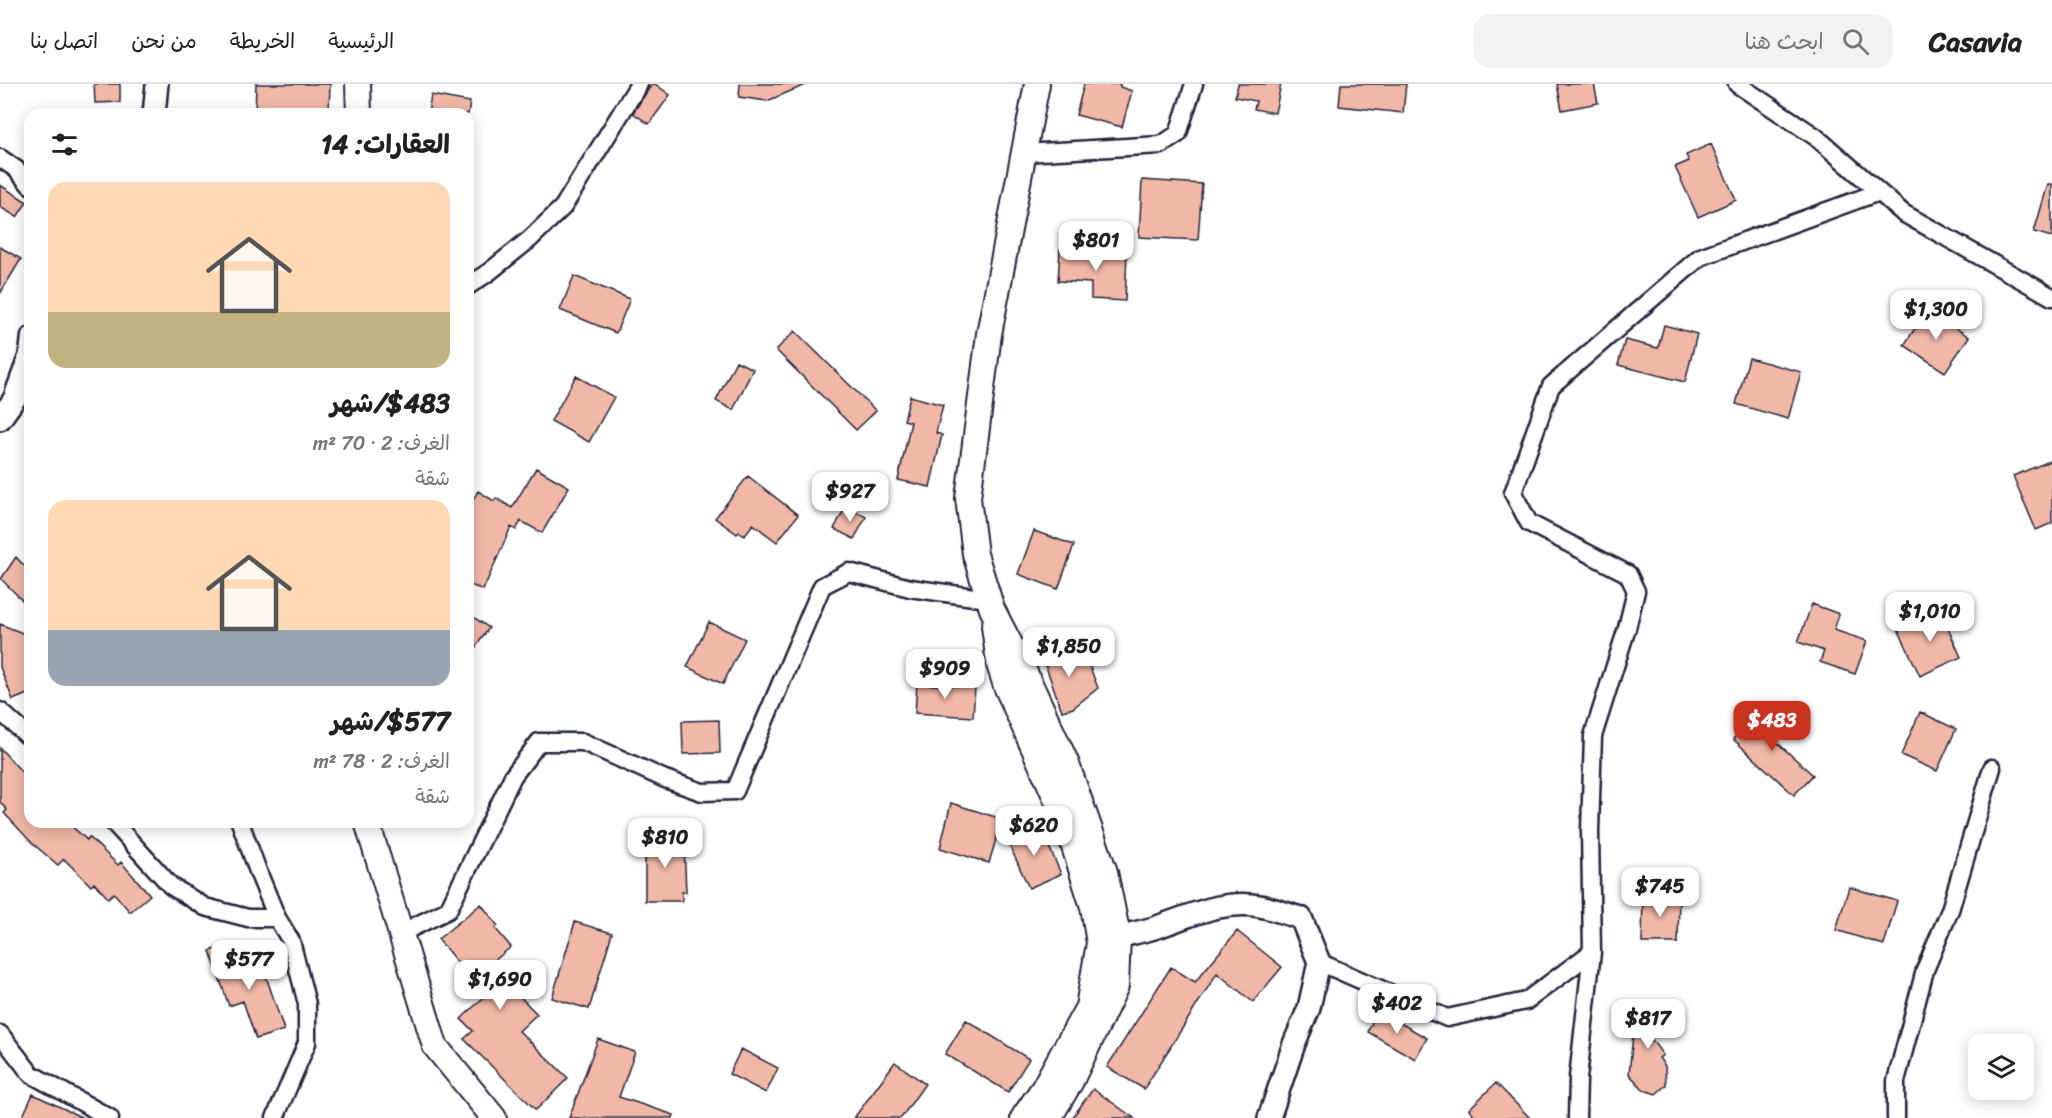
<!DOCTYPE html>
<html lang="ar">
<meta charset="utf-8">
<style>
:root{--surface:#fff;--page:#f2f2f2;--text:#202124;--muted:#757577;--line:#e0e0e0;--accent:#c8321e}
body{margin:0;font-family:Sriracha,"Playpen Sans Arabic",sans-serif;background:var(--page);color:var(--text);direction:rtl;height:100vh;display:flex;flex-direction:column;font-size:22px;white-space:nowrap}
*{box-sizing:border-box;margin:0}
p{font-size:20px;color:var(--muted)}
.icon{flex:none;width:33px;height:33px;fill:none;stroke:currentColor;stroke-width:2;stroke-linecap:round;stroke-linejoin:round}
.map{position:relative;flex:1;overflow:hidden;direction:ltr}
.sheet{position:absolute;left:24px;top:24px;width:450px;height:720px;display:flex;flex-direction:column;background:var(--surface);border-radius:18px;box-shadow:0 3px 15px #0003;direction:rtl}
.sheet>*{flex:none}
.buttons{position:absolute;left:1968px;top:950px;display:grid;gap:12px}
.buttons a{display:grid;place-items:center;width:66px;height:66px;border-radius:12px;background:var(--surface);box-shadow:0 3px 15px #0003;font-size:30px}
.price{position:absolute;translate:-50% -51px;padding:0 14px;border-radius:12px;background:#fff;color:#222;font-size:20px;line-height:39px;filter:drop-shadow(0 2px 3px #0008)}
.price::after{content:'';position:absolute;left:50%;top:36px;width:18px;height:14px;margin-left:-9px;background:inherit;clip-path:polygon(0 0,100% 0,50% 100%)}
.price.active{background:var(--accent);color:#fff}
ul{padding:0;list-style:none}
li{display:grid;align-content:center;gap:12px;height:318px;padding:0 24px}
li span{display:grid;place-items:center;height:186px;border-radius:18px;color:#555}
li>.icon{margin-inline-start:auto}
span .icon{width:108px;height:108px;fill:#fffc;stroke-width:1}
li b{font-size:26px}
h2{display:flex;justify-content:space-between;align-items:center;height:72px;padding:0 24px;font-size:26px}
header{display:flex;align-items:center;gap:36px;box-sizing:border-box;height:84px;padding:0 30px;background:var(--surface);border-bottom:2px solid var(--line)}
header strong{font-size:28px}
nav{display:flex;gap:33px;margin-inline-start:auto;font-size:21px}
.search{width:420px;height:54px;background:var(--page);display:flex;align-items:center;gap:15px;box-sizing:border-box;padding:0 21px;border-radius:18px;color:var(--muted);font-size:22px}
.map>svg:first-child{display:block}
.building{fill:#f1b8a7;stroke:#22223b;stroke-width:1.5}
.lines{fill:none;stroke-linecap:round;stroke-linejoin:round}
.minor-casing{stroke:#22223b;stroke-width:21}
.tertiary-casing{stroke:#22223b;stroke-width:26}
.secondary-casing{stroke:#22223b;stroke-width:28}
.minor{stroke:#fff;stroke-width:16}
.tertiary{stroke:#fff;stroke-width:21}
.secondary{stroke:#fff;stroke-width:24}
</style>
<header>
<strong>Casavia</strong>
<div class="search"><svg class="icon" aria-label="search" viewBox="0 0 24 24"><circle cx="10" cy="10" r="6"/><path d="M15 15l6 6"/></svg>ابحث هنا</div>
<nav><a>الرئيسية</a><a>الخريطة</a><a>من نحن</a><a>اتصل بنا</a></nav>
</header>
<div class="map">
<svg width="2052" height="1034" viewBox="0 0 2052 1034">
<rect width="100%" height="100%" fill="#fff"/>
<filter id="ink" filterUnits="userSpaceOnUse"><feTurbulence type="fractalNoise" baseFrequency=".0167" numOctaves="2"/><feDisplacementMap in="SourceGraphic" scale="12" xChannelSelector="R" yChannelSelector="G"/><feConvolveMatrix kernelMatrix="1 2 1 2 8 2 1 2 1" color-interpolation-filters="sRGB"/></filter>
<g filter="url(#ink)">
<!-- building -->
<path class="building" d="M94 0H120V18L95 19Z
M256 0H330L329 27 285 25V30H255Z
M652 0H655L670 11 649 40 633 29Z
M740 0H808L767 17 739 13Z
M1084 0H1120V3L1132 7 1122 43 1076 31Z
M1238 0H1281L1275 29 1254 25 1256 17 1235 13Z
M1341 0H1406L1403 29 1339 22Z
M1557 0H1594L1598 19 1562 26Z
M431 11 470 18 468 30H428Z
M1711 60 1736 116 1698 133 1675 83 1689 77 1686 71Z
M1142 96 1202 100 1198 156 1139 153Z
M2048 100H2052V153L2034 148Z
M0 101 27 118 17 133 0 123Z
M0 163 21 175 0 210Z
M1060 165 1127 168 1125 217 1091 215V199L1058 197Z
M574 192 630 215 616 249 560 226Z
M1928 225 1969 253 1945 288 1904 261Z
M1664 241 1697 250 1685 298 1618 281 1625 256 1658 264Z
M795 247 876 327 856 346 776 266Z
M1749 274 1801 288 1788 335 1736 320Z
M736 277 753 285 733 326 716 317Z
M576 292 614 313 589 358 551 337Z
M910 312 943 321 936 349 942 351 930 403 898 396 911 338 904 336Z
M2052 376V439L2036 446 2013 392Z
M536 384 569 403 542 449 521 437 516 446 511 443 483 506 468 500V424L478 407 494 417 496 414 512 424Z
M748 392 798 431 777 458 753 440 744 452 739 448 737 450 715 434Z
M846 422 866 433 854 455 834 445Z
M1034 447 1074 461 1058 505 1018 490Z
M16 473 30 488V524L1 495Z
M1812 520 1839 530 1834 546 1867 557 1855 590 1820 578 1824 567 1798 558Z
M1940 527 1961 573 1920 592 1898 545Z
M468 529 489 544 468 574Z
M709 538 745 555 723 600 687 583Z
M0 540 30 552V607L25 611 13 616 0 583Z
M1054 565 1089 581 1098 604 1073 624 1062 627 1041 569Z
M917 600 975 603 973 633 915 629Z
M1761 624 1781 642 1771 653 1813 691 1794 711 1733 655Z
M1920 628 1956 645 1937 687 1901 671Z
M719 636 720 669 683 670 682 637Z
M0 664 30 697V738H67L87 756 89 753 118 781 121 778 150 811 130 828 114 809 108 814 94 799 91 802 64 775 58 781 32 759 4 729 7 726 0 718Z
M951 719 1002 735 989 779 940 764Z
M1040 742 1061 790 1029 804 1007 756Z
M651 751H680V759H684L686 808H682V817H645V757H651Z
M1849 803 1897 817 1884 861 1836 846Z
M1643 808 1679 809 1678 859H1642Z
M481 820 498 842 495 844 511 863 489 881 537 930 519 947 568 994 536 1026 464 955 473 947 461 935 485 912 438 855Z
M575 838 612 849 589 925 552 914Z
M1237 847 1282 883 1253 918 1217 889 1144 1005 1107 983 1171 883 1195 898Z
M227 861 233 879 259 871 284 946 256 955 243 917 229 922 210 867Z
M1652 918 1670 941 1651 955 1663 971 1659 974 1665 982 1666 1001 1656 1010 1644 1006 1629 990 1635 931Z
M1377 926 1427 954 1415 975 1368 948Z
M966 936 1029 975 1008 1008 945 970Z
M598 955 635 968 619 1013 674 1031 673 1034H569Z
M741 965 778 984 766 1009 729 990Z
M895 978 925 1000 901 1034H854Z
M1496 999 1530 1034H1477L1469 1025Z
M1093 1005 1134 1034H1072Z
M33 1010 83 1034H22Z"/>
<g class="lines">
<!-- minor casing -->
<g class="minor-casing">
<path id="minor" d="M1737 0 1816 53 1903 129 2052 213
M1024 69 1161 61 1178 50 1194 0
M0 74 16 85 30 101
M468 202 489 188 530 155 563 123 639 0
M14 308 28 270 30 252
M0 627 30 654
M113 738 171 802 205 823 248 834H277
M240 738 259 790 277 834 291 857 307 920V959L275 1034
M399 850 448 826 513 692 539 658H583L665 695 702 708 735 707 822 502 849 488 910 504 988 515
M1592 868 1590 747 1593 652 1627 544 1636 507 1628 490 1529 439 1513 409 1551 302 1700 173 1879 108
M1319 878 1447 934 1526 917 1592 868 1578 994 1577 1034
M0 950 31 990 110 1034
M1896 1034V997L1925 886 1950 826 1992 684"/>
</g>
<!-- tertiary casing -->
<g class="tertiary-casing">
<path id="tertiary" d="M154 30 157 0
M0 335 30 293
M1103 857C1121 851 1139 849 1157 843 1190 832 1224 815 1260 822 1274 825 1287 830 1301 834L1319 878 1309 924 1294 960 1269 1034"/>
</g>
<!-- secondary casing -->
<g class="secondary-casing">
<path id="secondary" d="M358 0 359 30
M1037 0 989 250 968 414 975 470 992 525 1027 593 1066 678 1105 788 1118 852 1116 902 1071 997 1049 1034
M994 542 999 580 1006 602 1065 734 1093 823 1099 859 1088 923 1043 1005 1023 1034
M367 738 435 962 494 1034"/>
</g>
<!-- minor -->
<use href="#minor" class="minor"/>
<!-- tertiary -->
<use href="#tertiary" class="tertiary"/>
<!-- secondary -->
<use href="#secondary" class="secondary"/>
</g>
</g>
</svg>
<div class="buttons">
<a><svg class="icon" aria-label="layers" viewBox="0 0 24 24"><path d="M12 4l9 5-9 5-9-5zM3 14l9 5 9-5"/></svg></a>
</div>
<b class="price" style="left:1096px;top:188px">$801</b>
<b class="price" style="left:1936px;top:257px">$1,300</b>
<b class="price" style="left:850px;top:439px">$927</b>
<b class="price" style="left:1930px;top:559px">$1,010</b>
<b class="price" style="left:1069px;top:594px">$1,850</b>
<b class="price" style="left:945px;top:616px">$909</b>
<b class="price active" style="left:1772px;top:668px">$483</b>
<b class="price" style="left:1034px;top:773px">$620</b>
<b class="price" style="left:665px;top:785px">$810</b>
<b class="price" style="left:1660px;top:834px">$745</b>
<b class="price" style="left:249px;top:907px">$577</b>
<b class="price" style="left:500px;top:927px">$1,690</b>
<b class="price" style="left:1397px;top:951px">$402</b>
<b class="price" style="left:1648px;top:966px">$817</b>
<section class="sheet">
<h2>العقارات: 14<svg class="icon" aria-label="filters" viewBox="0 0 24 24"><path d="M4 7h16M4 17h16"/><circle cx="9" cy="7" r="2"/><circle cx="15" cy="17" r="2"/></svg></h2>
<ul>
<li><span style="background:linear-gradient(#ffd9b3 70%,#c2b280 0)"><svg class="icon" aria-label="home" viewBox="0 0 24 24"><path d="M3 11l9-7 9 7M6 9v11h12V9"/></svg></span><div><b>$483/شهر</b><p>الغرف: 2 · 70 m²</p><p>شقة</p></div></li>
<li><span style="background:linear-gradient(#ffd9b3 70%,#9aa5b1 0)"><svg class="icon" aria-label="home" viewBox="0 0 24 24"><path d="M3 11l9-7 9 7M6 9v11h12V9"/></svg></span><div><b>$577/شهر</b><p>الغرف: 2 · 78 m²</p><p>شقة</p></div></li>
</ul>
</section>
</div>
